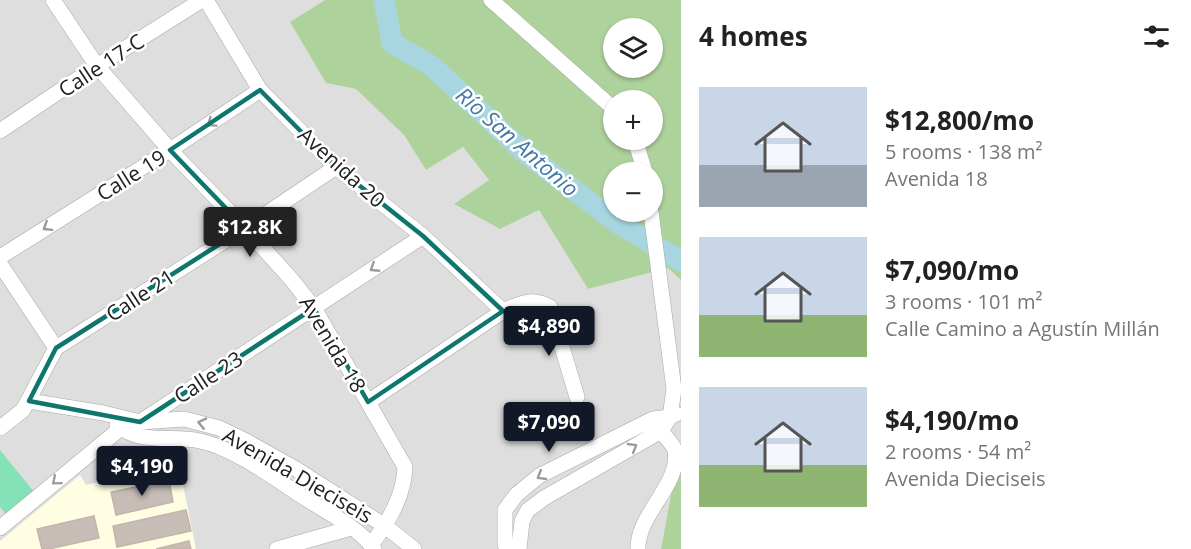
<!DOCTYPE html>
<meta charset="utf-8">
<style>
:root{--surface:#fff;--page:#f2f2f2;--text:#222;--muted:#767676;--accent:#111827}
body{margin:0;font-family:"Open Sans",sans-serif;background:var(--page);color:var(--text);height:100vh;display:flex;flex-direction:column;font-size:22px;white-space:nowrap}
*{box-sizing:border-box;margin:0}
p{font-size:20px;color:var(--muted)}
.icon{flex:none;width:33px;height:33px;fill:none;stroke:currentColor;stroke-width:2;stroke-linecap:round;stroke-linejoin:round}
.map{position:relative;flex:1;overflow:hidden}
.drawer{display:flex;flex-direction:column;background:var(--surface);width:510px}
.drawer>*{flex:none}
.controls{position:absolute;left:603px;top:18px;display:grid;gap:12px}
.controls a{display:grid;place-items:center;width:60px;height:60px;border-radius:50%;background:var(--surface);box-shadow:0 2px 4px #0004;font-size:30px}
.price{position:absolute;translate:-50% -51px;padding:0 14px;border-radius:6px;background:var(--accent);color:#fff;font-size:20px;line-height:39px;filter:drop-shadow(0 2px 3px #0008)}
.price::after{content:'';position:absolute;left:50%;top:36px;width:18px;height:14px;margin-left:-9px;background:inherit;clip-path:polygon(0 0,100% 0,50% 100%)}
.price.current{background:#222;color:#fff}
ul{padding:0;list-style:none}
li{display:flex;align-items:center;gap:18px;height:150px;padding:0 18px}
li span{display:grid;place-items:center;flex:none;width:168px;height:120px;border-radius:0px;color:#555}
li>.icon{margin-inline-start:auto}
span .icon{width:72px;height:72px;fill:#fffc;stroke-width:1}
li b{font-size:26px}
h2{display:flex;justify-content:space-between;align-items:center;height:72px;padding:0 18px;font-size:26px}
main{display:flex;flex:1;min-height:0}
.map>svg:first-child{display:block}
.residential{fill:#dfdede}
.education{fill:#fffee3}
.forest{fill:#aed29b;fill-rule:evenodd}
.pitch{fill:#84e2b9}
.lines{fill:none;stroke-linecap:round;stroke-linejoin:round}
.river{stroke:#a7d6e0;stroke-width:21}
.building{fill:#c7bdb7;stroke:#c4b4a9;stroke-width:1.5}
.minor-casing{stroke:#a8a8a8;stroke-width:16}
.minor{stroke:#fff;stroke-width:15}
.oneway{stroke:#9b9b9b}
.marked{fill:none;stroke:#0f766e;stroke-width:4.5;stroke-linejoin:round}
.labels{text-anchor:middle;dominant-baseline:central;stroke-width:5;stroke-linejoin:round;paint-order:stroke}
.street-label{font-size:21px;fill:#212121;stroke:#fff}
.water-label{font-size:22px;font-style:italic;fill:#4478a5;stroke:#fff}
</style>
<main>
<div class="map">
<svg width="681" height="549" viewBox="0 0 681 549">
<rect width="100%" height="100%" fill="#f2eee8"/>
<!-- residential -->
<path class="residential" d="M0 0H325L290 22 326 83 356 89 404 135 426 170 463 147 489 180 454 204 500 229 539 210 588 289 668 268 681 280V471L673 484 661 549H0Z"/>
<!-- education -->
<path class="education" d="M179 465 196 549H0V541L80 475 86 485Z"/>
<!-- forest -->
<path class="forest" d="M325 0H681V280L668 268 588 289 539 210 500 229 454 204 489 180 463 147 426 170 404 135 356 89 326 83 290 22ZM614 28H652V68H614ZM614 100H652V140H614ZM614 172H652V212H614Z
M681 471V549H661L673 484Z"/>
<!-- pitch -->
<path class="pitch" d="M0 450 35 493 7 516 0 507Z"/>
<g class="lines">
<!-- river -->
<path class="river" d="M384 0 392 43 432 66 524 152 616 222 681 261"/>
</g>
<!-- building -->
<path class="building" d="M169 480 173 502 116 515 111 492Z
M186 510 191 531 117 547 113 526Z
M94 516 99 538 49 549H42L37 529Z
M189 541 191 549H156Z"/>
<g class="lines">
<!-- minor casing -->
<g class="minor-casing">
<path id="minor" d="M53 0 97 66 170 150 245 228 292 280 314 308 405 467C404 497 388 522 371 545
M206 0 260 90 336 167 423 236 503 311
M491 0 614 109
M0 131 97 66 202 0
M635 140 645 172
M0 257 170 150 260 90
M0 264 56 348
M29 401 103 413 140 422 184 419 219 428 246 441 296 469 385 526 414 549
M368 402 503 311C521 303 532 297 550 307L577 397
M117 425C141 445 172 435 200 441 235 448 278 481 308 500 330 514 359 528 374 549
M0 428 23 410 56 348 245 228 336 167
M0 528 121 428 140 422 423 236
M277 549 351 528
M507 549 505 544V510L516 495 539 476 653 419 670 417 676 414
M519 549 522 521 528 510 544 498 661 431 670 417 674 389 651 212
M638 549C637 514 681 485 675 450 672 443 665 437 661 431"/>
</g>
<!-- minor -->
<use href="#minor" class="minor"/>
</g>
<!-- one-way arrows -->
<defs><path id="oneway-chevron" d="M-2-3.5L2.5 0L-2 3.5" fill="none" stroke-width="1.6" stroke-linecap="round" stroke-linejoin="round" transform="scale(1.5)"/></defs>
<g class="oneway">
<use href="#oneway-chevron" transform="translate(211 123) rotate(146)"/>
<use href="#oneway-chevron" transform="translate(47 227) rotate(148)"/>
<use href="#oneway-chevron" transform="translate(374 268) rotate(147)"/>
<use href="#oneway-chevron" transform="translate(202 423) rotate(-167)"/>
<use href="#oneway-chevron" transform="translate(633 447) rotate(-30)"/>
<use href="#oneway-chevron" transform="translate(541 476) rotate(149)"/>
<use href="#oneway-chevron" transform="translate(56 481) rotate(140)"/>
</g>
<!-- marked area -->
<path class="marked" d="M260 90 336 167 423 236 503 311 368 402 314 308 140 422 29 401 56 348 245 228 170 150Z"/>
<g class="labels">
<!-- street labels -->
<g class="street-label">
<text transform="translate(101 65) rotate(-33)">Calle 17-C</text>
<text transform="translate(342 167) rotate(42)">Avenida 20</text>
<text transform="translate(131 175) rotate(-32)">Calle 19</text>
<text transform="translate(140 295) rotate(-33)">Calle 21</text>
<text transform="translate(333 344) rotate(59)">Avenida 18</text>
<text transform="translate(208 377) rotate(-33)">Calle 23</text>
<text transform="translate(298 475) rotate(30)">Avenida Dieciseis</text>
</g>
<!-- water labels -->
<g class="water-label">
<text transform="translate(518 141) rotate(41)">Río San Antonio</text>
</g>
</g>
</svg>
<div class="controls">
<a><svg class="icon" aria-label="layers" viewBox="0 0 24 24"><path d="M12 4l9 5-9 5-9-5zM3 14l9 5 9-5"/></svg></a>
<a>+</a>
<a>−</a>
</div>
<b class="price current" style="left:250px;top:258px">$12.8K</b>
<b class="price" style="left:549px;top:357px">$4,890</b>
<b class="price" style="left:549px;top:453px">$7,090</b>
<b class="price" style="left:142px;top:497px">$4,190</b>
</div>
<section class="drawer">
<h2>4 homes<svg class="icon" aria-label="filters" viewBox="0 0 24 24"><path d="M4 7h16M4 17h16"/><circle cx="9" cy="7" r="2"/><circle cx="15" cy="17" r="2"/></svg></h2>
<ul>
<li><span style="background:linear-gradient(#c9d6e8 65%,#9aa5b1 0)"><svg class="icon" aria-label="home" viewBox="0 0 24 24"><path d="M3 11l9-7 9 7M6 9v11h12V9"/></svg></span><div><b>$12,800/mo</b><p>5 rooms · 138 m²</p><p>Avenida 18</p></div></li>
<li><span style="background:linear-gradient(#c9d6e8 65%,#8fb573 0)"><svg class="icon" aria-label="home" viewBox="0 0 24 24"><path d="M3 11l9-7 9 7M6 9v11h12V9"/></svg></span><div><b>$7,090/mo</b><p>3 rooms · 101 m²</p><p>Calle Camino a Agustín Millán</p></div></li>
<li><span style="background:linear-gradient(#c9d6e8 65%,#8fb573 0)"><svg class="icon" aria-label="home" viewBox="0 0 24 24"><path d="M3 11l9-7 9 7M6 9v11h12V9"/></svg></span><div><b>$4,190/mo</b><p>2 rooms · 54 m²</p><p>Avenida Dieciseis</p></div></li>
</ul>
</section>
</main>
